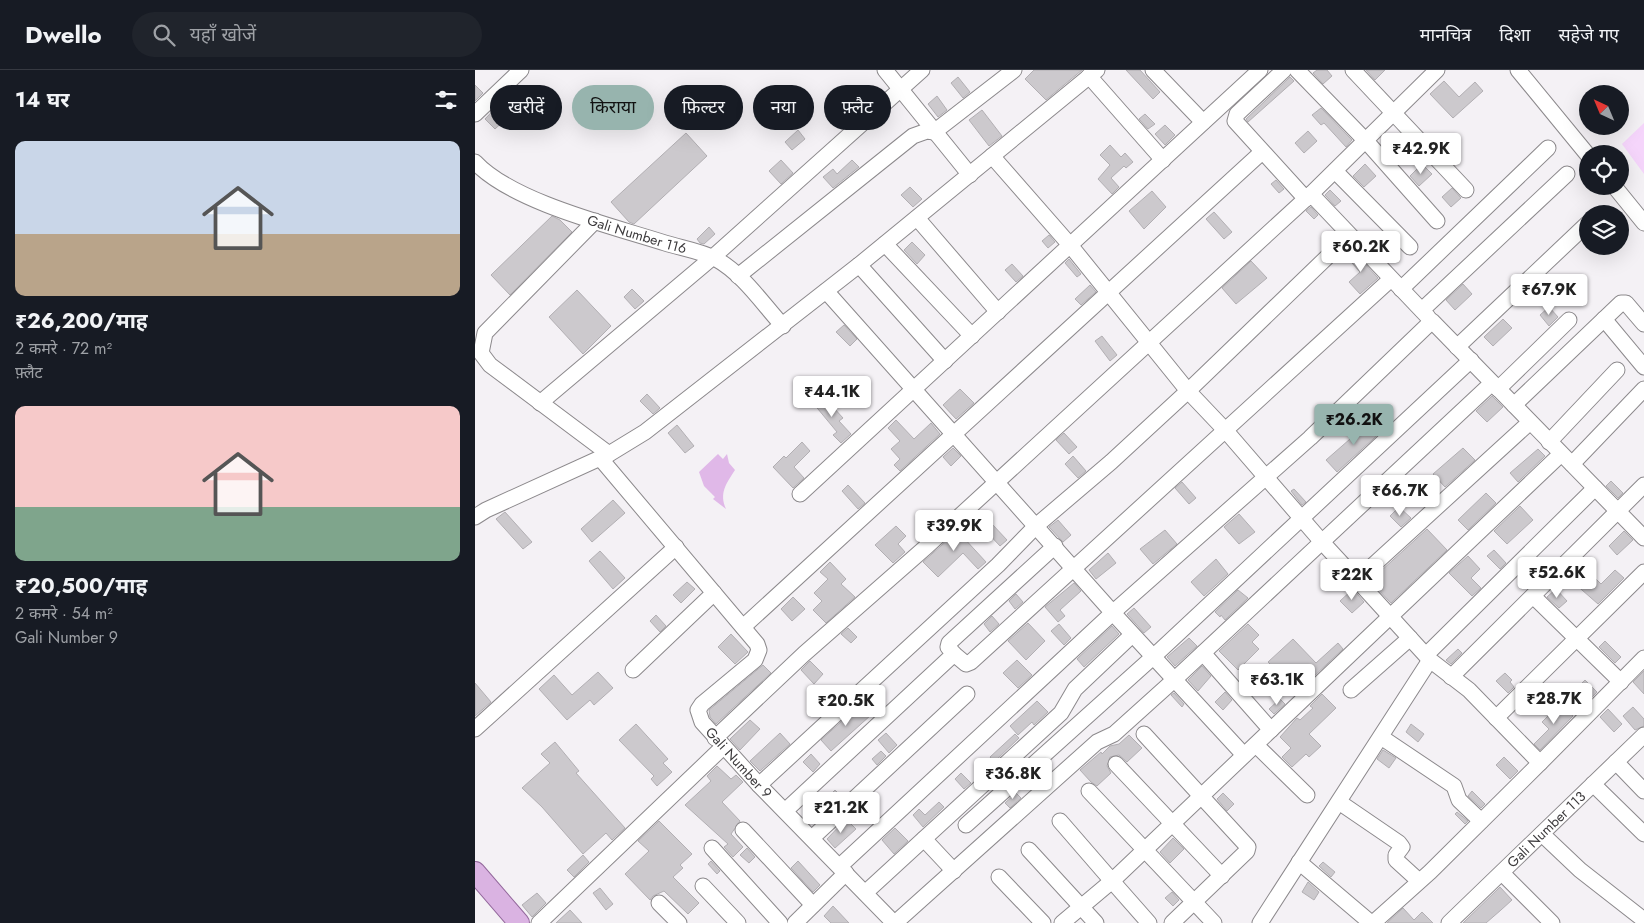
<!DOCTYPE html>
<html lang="hi">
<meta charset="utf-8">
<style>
:root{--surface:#171b24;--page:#20242c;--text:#f1f3f6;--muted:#9ea1a6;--line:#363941;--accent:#97b4ae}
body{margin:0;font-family:Jost,"Noto Sans Devanagari",sans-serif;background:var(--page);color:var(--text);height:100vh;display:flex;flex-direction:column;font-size:19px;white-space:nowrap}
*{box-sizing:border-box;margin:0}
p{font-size:16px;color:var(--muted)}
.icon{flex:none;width:28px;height:28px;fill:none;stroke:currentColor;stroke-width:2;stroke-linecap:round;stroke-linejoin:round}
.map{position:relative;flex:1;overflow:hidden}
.drawer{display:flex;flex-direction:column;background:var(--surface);width:475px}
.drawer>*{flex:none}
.top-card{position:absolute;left:15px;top:15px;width:475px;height:45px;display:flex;gap:10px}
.needle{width:32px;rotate:316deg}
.controls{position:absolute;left:1104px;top:15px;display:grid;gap:10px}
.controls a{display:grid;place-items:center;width:50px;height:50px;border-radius:50%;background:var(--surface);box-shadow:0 5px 20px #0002;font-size:25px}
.price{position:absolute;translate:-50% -42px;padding:0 11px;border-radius:5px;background:#fff;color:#222;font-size:16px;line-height:32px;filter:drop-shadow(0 1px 2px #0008)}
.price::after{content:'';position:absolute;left:50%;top:30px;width:15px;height:11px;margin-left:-8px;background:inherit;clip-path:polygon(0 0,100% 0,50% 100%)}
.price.current{background:var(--accent);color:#111}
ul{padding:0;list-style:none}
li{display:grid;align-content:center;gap:10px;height:265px;padding:0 15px}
li span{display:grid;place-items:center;height:155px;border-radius:10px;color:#555}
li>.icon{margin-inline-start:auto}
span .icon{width:90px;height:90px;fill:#fffc;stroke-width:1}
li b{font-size:21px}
h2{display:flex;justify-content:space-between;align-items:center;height:60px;padding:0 15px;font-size:21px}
.pill{padding:0 18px;border-radius:22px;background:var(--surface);box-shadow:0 5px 20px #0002;font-size:18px;line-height:45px}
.pill.current{background:var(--accent);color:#111}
header{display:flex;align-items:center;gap:30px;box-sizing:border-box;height:70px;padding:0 25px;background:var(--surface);border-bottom:1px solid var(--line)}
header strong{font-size:24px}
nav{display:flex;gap:28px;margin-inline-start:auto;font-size:18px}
.search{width:350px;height:45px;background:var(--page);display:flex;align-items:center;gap:12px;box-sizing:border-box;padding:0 18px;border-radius:28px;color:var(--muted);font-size:19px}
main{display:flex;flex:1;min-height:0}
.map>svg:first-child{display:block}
.green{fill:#f5d5fb}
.water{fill:#e0b8e8}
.building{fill:#ccc9cd;stroke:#b2afb3}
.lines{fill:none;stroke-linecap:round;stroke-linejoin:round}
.minor-casing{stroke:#8c898c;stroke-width:17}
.major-casing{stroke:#93689c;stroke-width:22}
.minor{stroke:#fff;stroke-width:15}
.major{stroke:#dab3e2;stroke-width:20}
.labels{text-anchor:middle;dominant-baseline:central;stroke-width:4;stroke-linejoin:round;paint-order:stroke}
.street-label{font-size:14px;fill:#3c3a3c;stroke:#fff}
</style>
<header>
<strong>Dwello</strong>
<div class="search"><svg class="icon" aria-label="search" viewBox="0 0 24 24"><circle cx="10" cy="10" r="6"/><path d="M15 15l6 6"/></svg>यहाँ खोजें</div>
<nav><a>मानचित्र</a><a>दिशा</a><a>सहेजे गए</a></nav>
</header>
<main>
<section class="drawer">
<h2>14 घर<svg class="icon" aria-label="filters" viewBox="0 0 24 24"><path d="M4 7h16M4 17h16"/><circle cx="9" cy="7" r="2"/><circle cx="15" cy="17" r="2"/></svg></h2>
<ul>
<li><span style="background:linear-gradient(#c9d6e8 60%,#b9a48a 0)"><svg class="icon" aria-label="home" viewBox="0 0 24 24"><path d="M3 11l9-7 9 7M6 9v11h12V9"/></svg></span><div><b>₹26,200/माह</b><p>2 कमरे · 72 m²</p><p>फ़्लैट</p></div></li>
<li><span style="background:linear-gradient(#f6c9c9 65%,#7fa58c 0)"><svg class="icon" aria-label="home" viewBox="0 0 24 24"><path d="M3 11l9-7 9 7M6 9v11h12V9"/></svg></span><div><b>₹20,500/माह</b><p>2 कमरे · 54 m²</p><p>Gali Number 9</p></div></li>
</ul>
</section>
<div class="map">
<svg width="1169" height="853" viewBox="0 0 1169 853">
<rect width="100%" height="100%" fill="#f4f1f5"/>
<!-- green -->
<path class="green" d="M1169 53V104L1147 74Z"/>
<!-- water -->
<path class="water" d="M243 384 248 389 252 384 254 393 260 400C251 414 244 423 251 439L238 429 240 427 229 416 224 402Z"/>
<!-- building -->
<path class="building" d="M559 0H607L571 30 550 9Z
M651 0H665L685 22 678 29Z
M842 0H852L857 6 848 14 838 3Z
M891 0H910L900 10Z
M483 7 495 22 488 28 476 13Z
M815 7 819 11 773 52 771 49Z
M969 11 984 27 1000 12 1008 21 978 48 955 24Z
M0 15 8 23 0 31Z
M310 19 319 29 306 41 297 31Z
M32 26 43 38 20 59 10 49Z
M462 26 472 40 463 47 453 34Z
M375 34 384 44 370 56 361 46Z
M846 38 877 70 871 77 849 53 846 55 837 45Z
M507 40 527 66 514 76 494 50Z
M670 44 680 54 673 59 664 49Z
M690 55 700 65 690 75 680 64Z
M323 60 330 69 317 80 310 72Z
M833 61 842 71 829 83 820 73Z
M211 63 232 86 159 154 154 152 136 132Z
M635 75 646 87 650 83 658 92 651 98 649 96 636 108 644 117 637 124 623 109 635 95 625 85Z
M306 90 318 103 306 114 294 101Z
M377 90 384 97 358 118 348 107 358 99 362 104Z
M890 94 901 106 889 117 878 106Z
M947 94 957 104 944 116 935 106Z
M801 110 809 119 804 123 796 114Z
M435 117 447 129 438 137 426 125Z
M977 118 986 128 976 137 967 127Z
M855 120 866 131 860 136 850 125Z
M677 121 691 137 669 159 654 141Z
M836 137 843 145 839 149 831 141Z
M739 142 757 162 749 169 731 149Z
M77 146 85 150 97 162 35 225 16 205Z
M234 157 240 164 229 174 225 173 222 169Z
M574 165 580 172 573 178 567 171Z
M437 172 450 185 442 194 429 180Z
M875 178 903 208 885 224 874 212 885 202 869 184Z
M594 189 606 204 602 207 590 193Z
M776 191 792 208 761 234 747 218Z
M537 194 548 206 541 212 530 200Z
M988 214 997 224 980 240 971 230Z
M615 215 621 222 606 235 600 229Z
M157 219 169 231 160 239 149 227Z
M102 220 136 256 108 284 74 247Z
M1074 237 1083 247 1074 256 1065 245Z
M1028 249 1037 258 1018 276 1009 267Z
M369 255 382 269 375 276 361 262Z
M627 266 642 285 635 291 620 271Z
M485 319 499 333 481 349 468 335Z
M172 324 185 338 178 344 165 331Z
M347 325 368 348 364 351 376 364 366 373 358 365 362 362 338 333Z
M1017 326 1028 337 1012 352 1001 341Z
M902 349 910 358 862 402 851 390 883 362 885 365Z
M421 350 439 369 456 353 465 364 425 401 419 395 425 389 416 379 425 371 413 358Z
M202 355 219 376 210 383 193 363Z
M589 363 602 377 594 384 581 370Z
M327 372 335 381 319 397 329 408 318 418 298 397 309 386 311 388Z
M478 378 486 386 476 396 468 387Z
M988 378 1000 390 970 417 958 404Z
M1063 379 1070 386 1043 412 1035 403Z
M598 386 611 401 603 408 590 394Z
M1136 411 1148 423 1143 428 1131 416Z
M707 412 721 428 714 434 700 418Z
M373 415 390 433 383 439 367 421Z
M819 419 831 432 827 435 816 421Z
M1011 423 1021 433 993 460 983 450Z
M138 430 150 443 117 472 106 459Z
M1045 436 1058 450 1032 474 1019 461Z
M924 437 936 448 926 457 915 446Z
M30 442 57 472 48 479 21 449Z
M764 444 780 462 764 474 749 457Z
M496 449 501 455 488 467 511 492 503 499 488 483 463 507 448 492Z
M583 450 596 465 588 472 574 457Z
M517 454 532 470 525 476 510 460Z
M421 456 431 466 423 474 430 482 418 493 400 475Z
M952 459 972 480 916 533 895 511Z
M690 460 702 474 678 494 665 479Z
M1149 461 1158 470 1142 485 1134 476Z
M1019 480 1031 493 1025 499 1012 486Z
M125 481 150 508 138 519 114 491Z
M633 483 641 493 621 509 614 500Z
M993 486 1005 499 996 508 1006 518 997 526 974 503Z
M741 489 753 504 729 526 716 512Z
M355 492 371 509 366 514 380 527 351 553 338 540 347 531 339 523 353 509 345 502Z
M1104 492 1126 514 1140 500 1149 508 1123 534 1091 506Z
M212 512 220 519 206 533 198 525Z
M599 513 606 521 585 540 590 546 583 552 570 537Z
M878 519 889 532 877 543 865 531Z
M1081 519 1092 531 1084 538 1072 527Z
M763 520 773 528 750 550 746 545 745 547 740 542Z
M541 524 548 532 540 539 534 531Z
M318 527 330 539 317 551 306 539Z
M659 538 676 557 669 563 652 544Z
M181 545 191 556 185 562 175 551Z
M517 546 524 554 515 562 509 554Z
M553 553 570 571 551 590 533 571Z
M584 554 596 568 589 575 576 561Z
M773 554 784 565 777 572 784 579 763 600 744 581Z
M637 556 644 564 609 597 602 589Z
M373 558 382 567 376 573 366 564Z
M256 564 273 582 260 594 243 577Z
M714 568 722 576 700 596 692 587Z
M818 569 841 593 863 573 868 579 822 622 815 614 800 628 791 618 805 604 793 592Z
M1130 571 1146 587 1140 593 1124 577Z
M983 579 987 583 976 594 971 590Z
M542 590 557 605 543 618 528 603Z
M335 591 348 604 339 614 326 600Z
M288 595 296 603 241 654 235 647 234 640Z
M727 596 736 606 723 621 713 610Z
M1169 601V624L1158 612Z
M123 602 138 618 119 635 115 630 92 650 64 619 79 605 97 625Z
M1030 603 1037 610 1035 612 1039 617 1033 623 1021 611Z
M774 604 785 616 777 624 766 612Z
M1110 610 1122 622 1115 629 1103 617Z
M0 613 16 632 0 646Z
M750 622 757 630 748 640 740 632Z
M699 623 709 634 707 637 696 625Z
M847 624 861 638 834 664 846 676 834 687 831 684 817 697 807 687 816 678 805 667 822 648 825 650 838 638 835 636Z
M805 629 810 634 799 644 794 639Z
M562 631 573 642 559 655 557 652 543 665 535 656Z
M386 634 396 645 356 681 346 670Z
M1085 634 1098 646 1065 680 1059 674 1074 659 1067 652Z
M1158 637 1169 649V656L1160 660 1148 646Z
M1133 639 1147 654 1139 662 1125 647Z
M275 650 285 659 265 680 255 669Z
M161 654 193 689 188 693 197 702 182 716 176 709 179 706 144 670Z
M936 654 949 664 943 672 931 662Z
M305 663 315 674 285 701 275 691Z
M411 663 422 675 414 683 403 670Z
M540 664 544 668 519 692 515 687Z
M654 665 667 678 652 692 644 685 635 687 632 696 636 703 622 716 616 712 605 700 626 682 627 684 635 676 644 674Z
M80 672 104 701 101 703 150 758 137 770 131 763 108 784 67 737 47 718 75 693 66 684Z
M908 680 921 688 914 698 902 689Z
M406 681 411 686 402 695 397 689Z
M336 684 345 694 338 702 328 692Z
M1029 687 1043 701 1035 709 1021 695Z
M242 696 256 709 261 705 268 712 247 732 265 751 256 764 268 777 258 787 249 777 253 774 210 735 236 711 232 706Z
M486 703 496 713 489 719 480 709Z
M360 720 367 727 342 751 336 744Z
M997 721 1010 734 1006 738 993 726Z
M541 723 546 728 535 738 530 733Z
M748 723 759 734 752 741 742 729Z
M464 732 469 737 448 757 438 745 444 739 450 745Z
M982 742 993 751 990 754 980 744Z
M371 749 381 759 360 778 352 769Z
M184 751 217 784 205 795 208 798 198 807 224 833 213 844 189 821 178 826 175 830 150 804 174 781 163 771Z
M420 758 433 771 419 784 407 770Z
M698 768 709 779 695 793 685 782Z
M272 778 280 787 274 793 265 785Z
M108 785 114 792 99 807 92 800Z
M236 791 245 801 242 804 233 794Z
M323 791 345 815 338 822 316 798Z
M848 792 860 802 856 807 844 796Z
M833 812 844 822 839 830 827 822Z
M1025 817 1037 830 1026 840 1011 853H988Z
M125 818 138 834 131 840 118 823Z
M697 822 704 830 698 836 690 828Z
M62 823 71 833 57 847 47 835Z
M358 836 374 853H356L349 846Z
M928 838 939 850 947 842 958 853H912Z
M95 840 107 853H81Z"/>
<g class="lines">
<!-- minor casing -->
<g class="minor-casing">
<g id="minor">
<path d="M410 0 495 105"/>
<path d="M678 0 728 52"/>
<path d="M809 0 762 44 760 51 831 129"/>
<path d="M822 0 891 71 962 151"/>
<path d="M878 0 991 120"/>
<path d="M1043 0 1112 84"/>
<path d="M614 6 688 90"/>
<path d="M0 44 46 0"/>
<path d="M517 86 595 175 713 321 751 361 847 472 882 510"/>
<path id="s1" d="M0 92C37 132 137 156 190 173 206 178 226 181 241 189 268 204 287 233 308 256"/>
<path d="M860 101 935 177"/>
<path d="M1139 116 1169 153"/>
<path d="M836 124 953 247"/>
<path d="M442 148 523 242"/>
<path d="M120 151 10 263 6 283 15 295 134 384"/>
<path d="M410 174 497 266"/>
<path d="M384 195 470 291"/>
<path d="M263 206 438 66 452 61 459 62 539 0"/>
<path d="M926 219 1073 78"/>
<path d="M351 221 638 543 769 685"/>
<path d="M947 240 1092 104"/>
<path d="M1129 249 1169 297"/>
<path d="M982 277 1112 154"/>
<path d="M1023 319 1094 250"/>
<path d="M65 333 238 187 447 0"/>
<path d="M1039 335 1146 233H1151L1169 254"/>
<path d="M1074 372 1142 300"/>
<path id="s2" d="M125 388 282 574 284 580 280 590 227 634 223 640 227 652 284 715 419 853"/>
<path d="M1097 394 1169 319"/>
<path d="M325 424 785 0"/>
<path d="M0 447 11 440 134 384 170 362 384 195 622 0"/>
<path d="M1058 526 1146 612"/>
<path d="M268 557 787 82"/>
<path d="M728 583 796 660"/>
<path d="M479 584 473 577 474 573 580 476"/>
<path d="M951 585 1120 418"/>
<path d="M158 600 239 523"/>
<path d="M976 607 1169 415"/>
<path d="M876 620 935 568"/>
<path d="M1021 648 1169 502"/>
<path d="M0 659 201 477"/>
<path d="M669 664 773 777 772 781 697 853"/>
<path d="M906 667 979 716 984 730 1006 751"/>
<path d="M240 668 329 584 451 477 836 124 962 0"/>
<path d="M781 675 832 725"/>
<path d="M1141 692 1169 721"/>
<path d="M1065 693 1169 588"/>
<path d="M641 694 747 806"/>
<path d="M1118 714 1169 764"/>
<path d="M284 715 523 495 562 455 636 392 713 321 874 166"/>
<path d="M614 721 739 853"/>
<path d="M864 732 924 773 927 777 921 785V790L944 811"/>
<path d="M310 741 479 584 491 594 496 592 916 209"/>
<path d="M585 751 637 811 1086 384"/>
<path d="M491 755 678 587 996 290"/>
<path d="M268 760 338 835"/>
<path d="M1067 764 1105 800 1169 850"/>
<path d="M337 768 492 624"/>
<path d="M449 769 479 801"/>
<path d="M237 778 305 853"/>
<path d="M554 780 621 853"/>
<path d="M824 792 896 853"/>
<path d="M365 796 644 537 835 368 957 251 1169 468"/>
<path d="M1027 803 1077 853"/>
<path d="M524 807 568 853"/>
<path d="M228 816 263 853"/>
<path d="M390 823 586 643 600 619 657 565"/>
<path d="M184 833 204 853"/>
<path d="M64 853 248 677"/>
<path d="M320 853 371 803"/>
<path d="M420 853 622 672 639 664 699 610 1017 313"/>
<path d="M587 853 637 811 674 853"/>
<path d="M785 853 955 590"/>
<path d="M898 853 955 802 1065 693 994 620 955 590 882 510 1055 352"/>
<path id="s3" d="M974 853 1169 665"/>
</g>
</g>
<!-- major casing -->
<g class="major-casing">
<path id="major" d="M0 802 44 853"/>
</g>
<!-- minor -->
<use href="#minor" class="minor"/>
<!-- major -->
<use href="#major" class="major"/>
</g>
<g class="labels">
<!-- street labels -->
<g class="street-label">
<text stroke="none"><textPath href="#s1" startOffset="179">Gali Number 116</textPath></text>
<text stroke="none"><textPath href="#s2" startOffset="404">Gali Number 9</textPath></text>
<text stroke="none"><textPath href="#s3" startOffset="135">Gali Number 113</textPath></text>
</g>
</g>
</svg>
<div class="controls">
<a><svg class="needle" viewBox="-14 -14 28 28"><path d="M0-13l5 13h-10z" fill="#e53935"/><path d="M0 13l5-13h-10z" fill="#9ea1a6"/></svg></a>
<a><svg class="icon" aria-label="locate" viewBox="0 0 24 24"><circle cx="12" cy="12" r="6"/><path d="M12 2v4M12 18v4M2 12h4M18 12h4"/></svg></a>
<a><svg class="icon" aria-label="layers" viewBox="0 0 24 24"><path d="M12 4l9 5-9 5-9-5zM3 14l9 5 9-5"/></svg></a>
</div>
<b class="price" style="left:946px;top:105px">₹42.9K</b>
<b class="price" style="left:886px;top:203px">₹60.2K</b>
<b class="price" style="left:1074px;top:246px">₹67.9K</b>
<b class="price" style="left:357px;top:348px">₹44.1K</b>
<b class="price current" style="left:879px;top:376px">₹26.2K</b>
<b class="price" style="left:925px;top:447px">₹66.7K</b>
<b class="price" style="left:479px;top:482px">₹39.9K</b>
<b class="price" style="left:1082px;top:529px">₹52.6K</b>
<b class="price" style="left:877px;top:531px">₹22K</b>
<b class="price" style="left:802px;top:636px">₹63.1K</b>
<b class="price" style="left:1079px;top:655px">₹28.7K</b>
<b class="price" style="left:371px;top:657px">₹20.5K</b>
<b class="price" style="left:538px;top:730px">₹36.8K</b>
<b class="price" style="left:366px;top:764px">₹21.2K</b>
<div class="top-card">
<a class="pill">खरीदें</a>
<a class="pill current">किराया</a>
<a class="pill">फ़िल्टर</a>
<a class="pill">नया</a>
<a class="pill">फ़्लैट</a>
</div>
</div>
</main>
